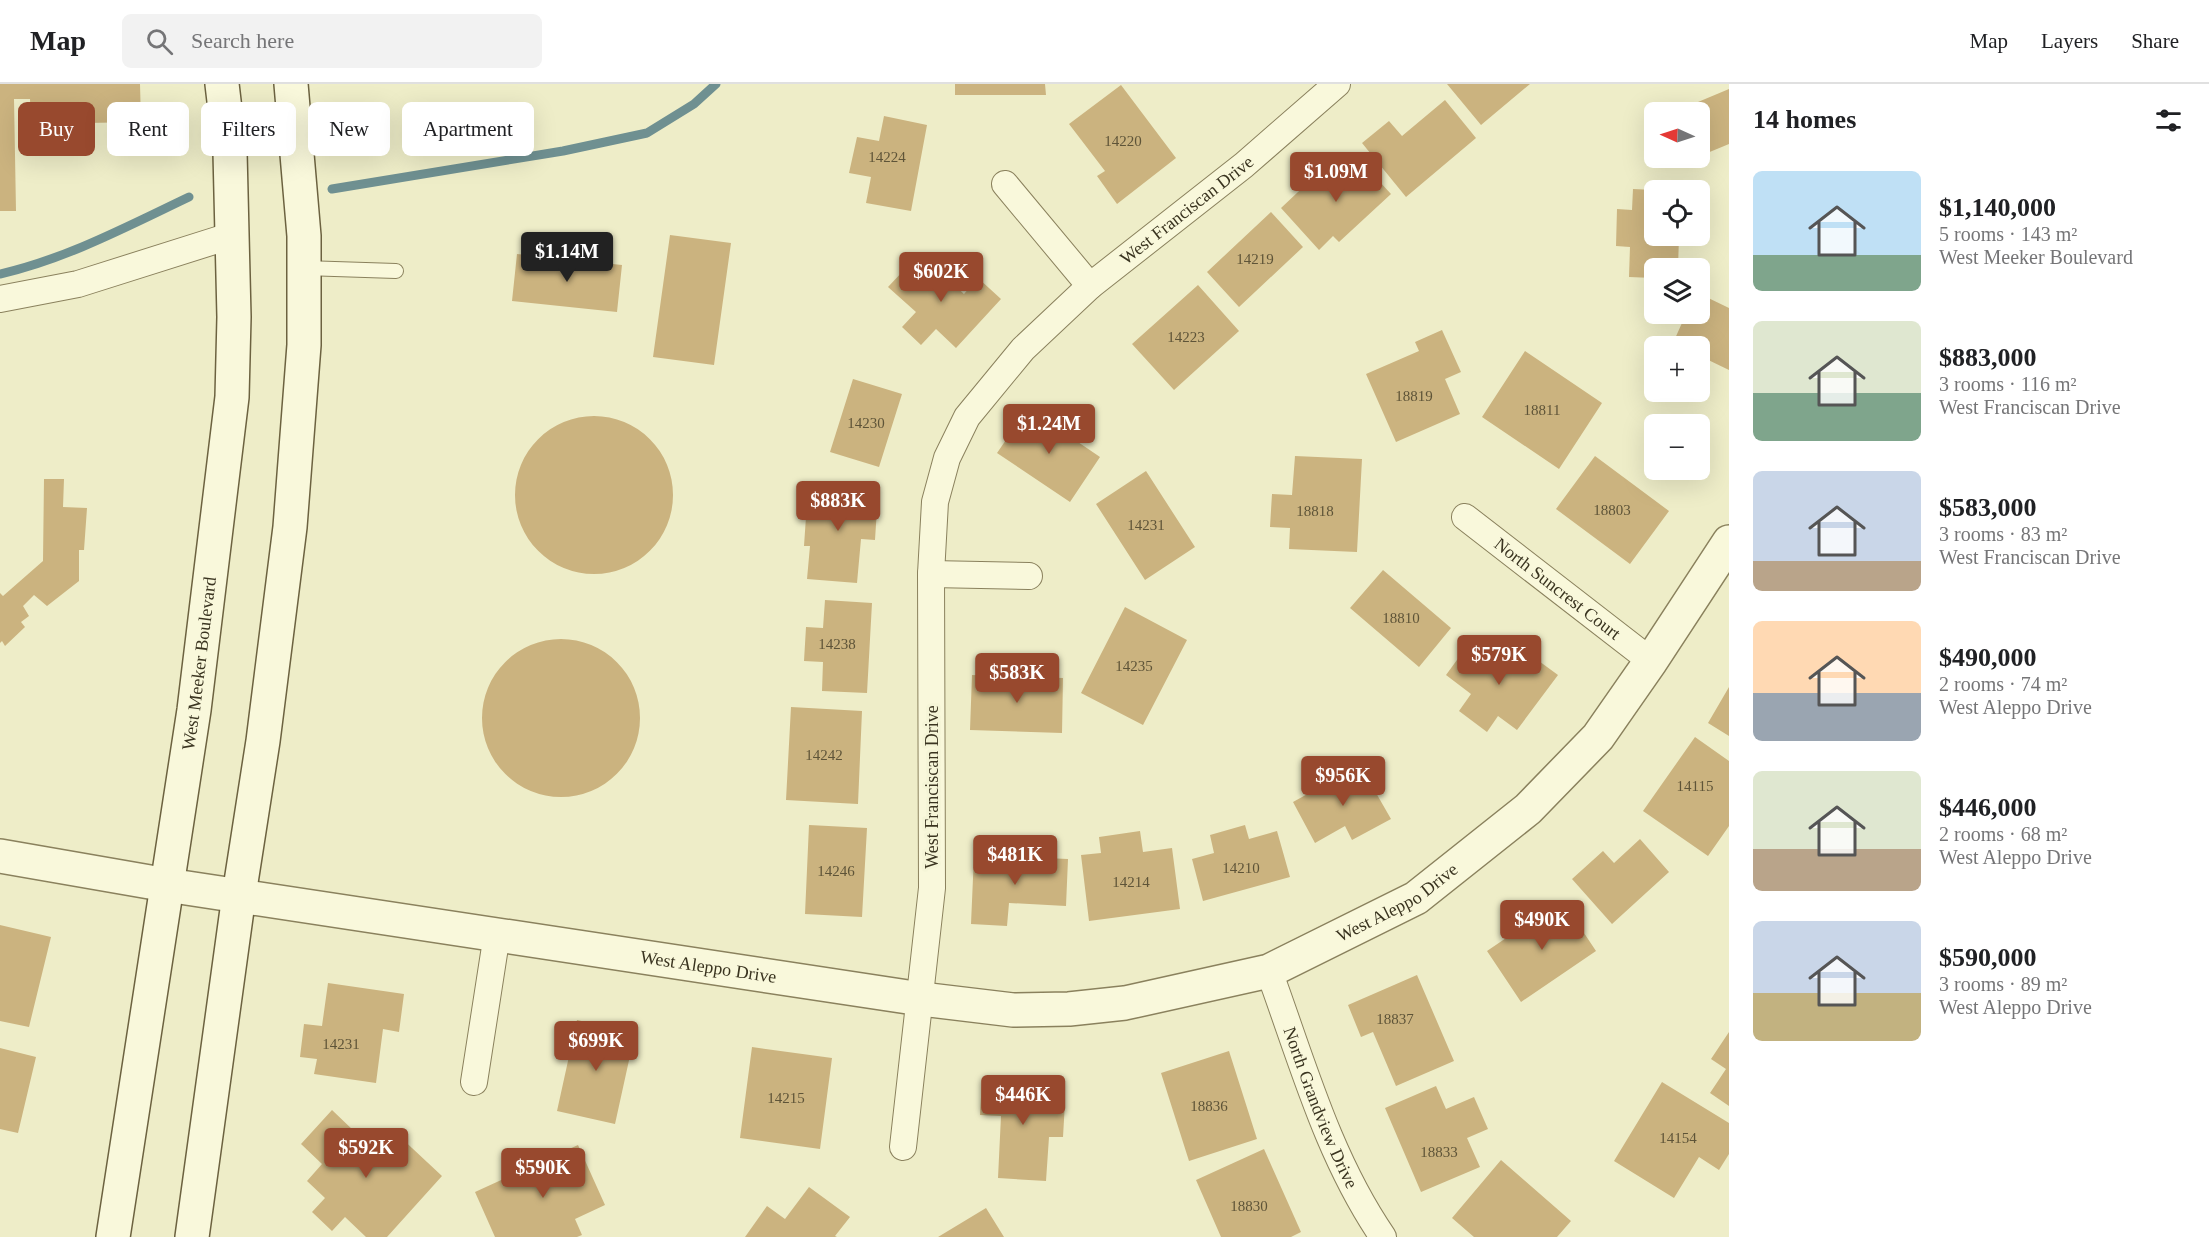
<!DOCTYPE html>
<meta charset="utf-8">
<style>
:root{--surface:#fff;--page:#f2f2f2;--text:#202124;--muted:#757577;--line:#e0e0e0;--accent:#98492e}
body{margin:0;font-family:Georgia,serif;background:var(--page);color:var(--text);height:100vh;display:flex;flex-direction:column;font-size:22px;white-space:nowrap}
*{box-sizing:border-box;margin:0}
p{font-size:20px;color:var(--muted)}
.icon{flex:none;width:33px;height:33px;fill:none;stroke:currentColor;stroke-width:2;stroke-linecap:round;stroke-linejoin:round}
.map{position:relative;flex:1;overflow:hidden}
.side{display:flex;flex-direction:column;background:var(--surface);width:480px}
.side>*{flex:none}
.banner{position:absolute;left:18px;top:18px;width:570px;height:54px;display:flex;gap:12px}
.needle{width:39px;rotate:273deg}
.fabs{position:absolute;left:1644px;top:18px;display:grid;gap:12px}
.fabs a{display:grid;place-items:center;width:66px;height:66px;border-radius:9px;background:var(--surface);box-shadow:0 6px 24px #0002;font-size:30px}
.price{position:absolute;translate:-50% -51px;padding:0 14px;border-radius:6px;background:var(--accent);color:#fff;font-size:20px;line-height:39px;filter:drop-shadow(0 2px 3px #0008)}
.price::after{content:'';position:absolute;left:50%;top:36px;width:18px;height:14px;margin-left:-9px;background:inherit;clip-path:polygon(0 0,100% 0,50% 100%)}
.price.current{background:#222;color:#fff}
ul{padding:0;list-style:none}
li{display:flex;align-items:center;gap:18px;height:150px;padding:0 24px}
li span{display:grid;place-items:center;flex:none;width:168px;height:120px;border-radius:9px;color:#555}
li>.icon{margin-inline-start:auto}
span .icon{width:72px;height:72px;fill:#fffc;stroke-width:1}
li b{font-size:26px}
h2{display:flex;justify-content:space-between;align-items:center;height:72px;padding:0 24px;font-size:26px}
.chip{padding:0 21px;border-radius:9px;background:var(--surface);box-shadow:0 6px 24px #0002;font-size:21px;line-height:54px}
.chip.current{background:var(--accent);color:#fff}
header{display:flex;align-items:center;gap:36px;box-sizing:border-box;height:84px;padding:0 30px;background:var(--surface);border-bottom:2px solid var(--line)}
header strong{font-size:28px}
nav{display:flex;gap:33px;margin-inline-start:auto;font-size:21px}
.search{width:420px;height:54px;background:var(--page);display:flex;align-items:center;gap:15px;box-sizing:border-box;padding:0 21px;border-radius:9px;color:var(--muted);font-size:22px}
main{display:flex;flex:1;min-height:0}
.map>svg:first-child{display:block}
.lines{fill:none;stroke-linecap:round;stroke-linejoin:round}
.stream{stroke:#6f9091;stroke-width:9}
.building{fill:#cbb37f}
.service-casing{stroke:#8a815d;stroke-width:16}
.minor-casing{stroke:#8a815d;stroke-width:28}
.tertiary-casing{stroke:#8a815d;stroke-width:36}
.secondary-casing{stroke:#6c6240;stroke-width:36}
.service{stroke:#f9f8db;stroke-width:14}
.minor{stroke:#f9f8db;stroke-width:26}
.tertiary{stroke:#f9f8db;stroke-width:33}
.secondary{stroke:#f9f8db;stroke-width:33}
.labels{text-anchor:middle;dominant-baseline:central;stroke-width:6;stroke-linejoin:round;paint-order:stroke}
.number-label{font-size:15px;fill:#5e5438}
.street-label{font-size:18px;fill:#3a3420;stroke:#f5f5d7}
</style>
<header>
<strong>Map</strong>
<div class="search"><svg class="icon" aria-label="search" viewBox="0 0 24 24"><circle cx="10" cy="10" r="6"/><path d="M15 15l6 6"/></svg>Search here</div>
<nav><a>Map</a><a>Layers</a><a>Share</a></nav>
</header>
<main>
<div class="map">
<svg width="1729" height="1153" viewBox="0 0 1729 1153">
<rect width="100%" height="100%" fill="#eeedc8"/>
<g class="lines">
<!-- stream -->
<path class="stream" d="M332 105 563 67 647 49 694 20 716 0
M0 190C66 175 128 142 189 113"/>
</g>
<!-- building -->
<path class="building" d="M0 0H140L141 38 31 40 30 15H14L16 127H0Z
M955 0H1045L1046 11H955Z
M1447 0H1530L1481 41Z
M1121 1 1176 74 1117 120 1097 92 1105 87 1069 40Z
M1729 5V60L1700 72V33L1704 31 1698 18Z
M1445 16 1476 54 1406 113 1362 59 1389 37 1402 52Z
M884 32 927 41 911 127 866 119 871 93 849 89 857 53 879 57Z
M1355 71 1391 110 1339 158 1333 152 1319 166 1281 124 1314 93 1322 101Z
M1633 105 1654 106V152H1679L1678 184H1654V194L1629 193 1630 163 1616 162 1617 125 1632 126Z
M1271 128 1303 163 1239 223 1207 188Z
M670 151 731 159 714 281 653 273Z
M920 169 964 210 978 194 1001 215 956 264 936 245 921 261 902 243 916 228 888 203Z
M517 170 622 181 617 228 512 217Z
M1198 201 1239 247 1174 306 1132 260Z
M1700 210 1729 224V286L1700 272V262H1680L1673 259 1686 230H1700Z
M1442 246 1461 288 1445 295 1460 330 1396 358 1366 290 1419 267 1415 258Z
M1525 267 1602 319 1559 385 1482 333Z
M853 295 902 310 879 383 830 368Z
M1028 324 1100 373 1070 418 997 369Z
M515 411a79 79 0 1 1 158 0a79 79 0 1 1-158 0Z
M1295 372 1362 375 1357 468 1289 465 1290 444 1270 443 1272 410 1292 411Z
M1595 372 1669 427 1630 480 1556 425Z
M1146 387 1195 463 1145 496 1096 420Z
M44 395H64L63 423 87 424 84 466H79V497L47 522 34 511 23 522 29 532 21 538 25 543 5 562 2 557 0 559V509L3 512 43 477Z
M808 404 878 409 875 456 861 455 857 499 807 495 810 462H804Z
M1383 486 1451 544 1419 583 1350 524Z
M825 516 872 519 867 609 822 607 823 578 804 577 806 543 823 544Z
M1125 523 1187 556 1143 641 1081 609Z
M1473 554 1520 589 1532 572 1558 591 1517 646 1498 632 1487 648 1459 627 1471 610 1446 591Z
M482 634a79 79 0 1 1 158 0a79 79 0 1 1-158 0Z
M972 591 1063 594 1062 649 970 646Z
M1729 603V652L1708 639Z
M791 623 862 627 858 720 786 716Z
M1695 653 1729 677V742L1708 772 1643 727Z
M1360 681 1391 735 1352 756 1345 742 1315 759 1293 718Z
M809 741 867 744 862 833 805 830Z
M1245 741 1249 755 1277 747 1290 793 1203 817 1192 775 1214 769 1210 751Z
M1140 747 1143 768 1172 764 1180 825 1089 837 1081 771 1101 769 1099 753Z
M1640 755 1669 788 1612 840 1572 795 1603 767 1614 779Z
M974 771 1068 775 1066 822 1009 819 1007 842 971 840Z
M1562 816 1596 867 1521 918 1487 867Z
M0 841 51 853 29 943 0 937Z
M1417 891 1454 977 1396 1002 1373 948 1361 953 1348 921Z
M328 899 404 910 399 948 383 945 376 999 314 990 317 975 300 973 304 940 322 942Z
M577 936 635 949 615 1040 557 1027Z
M1729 948V1022L1710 1009 1726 985 1711 975Z
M752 963 832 974 820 1065 740 1054Z
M0 964 36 973 18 1049 0 1045Z
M1229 967 1257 1055 1189 1077 1161 989Z
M982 995 1048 998 1047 1017 1065 1018 1063 1053H1049L1046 1097 998 1094 1001 1032 980 1031Z
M1662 998 1729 1039V1070L1719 1086 1699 1073 1674 1114 1614 1077Z
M1436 1002 1446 1025 1474 1013 1488 1045 1467 1054 1480 1083 1421 1108 1385 1024Z
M332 1026 378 1070 397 1050 442 1092 387 1153H366L345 1133 332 1147 312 1128 325 1114 307 1097 322 1080 301 1060Z
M578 1061 605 1121 575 1135 582 1151 577 1153H495L475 1108Z
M1264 1065 1301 1148 1291 1153H1221L1196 1096Z
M1501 1076 1571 1137 1557 1153H1474L1452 1134Z
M809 1103 850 1133 835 1152 837 1153H745L767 1122 785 1135Z
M986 1124 1004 1153H938Z"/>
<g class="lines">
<!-- service casing -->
<g class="service-casing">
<path id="service" d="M304 184 396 187"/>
</g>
<!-- minor casing -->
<g class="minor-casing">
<g id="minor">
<path d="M1005 100 1090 202"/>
<path d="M0 215 78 200 233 151"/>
<path id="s1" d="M1465 433 1651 577"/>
<path d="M931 490 1029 492"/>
<path id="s2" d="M1269 887C1302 977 1328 1073 1383 1153"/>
<path d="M474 998 497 850"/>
<path id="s3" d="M903 1063 932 804 931 490 935 418 947 374 967 333 1023 265 1090 202 1244 81 1337 0"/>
</g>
</g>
<!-- tertiary casing -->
<g class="tertiary-casing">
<g id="tertiary">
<path id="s4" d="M0 772 167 801 921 915 1013 926 1069 925 1125 919 1269 887 1416 814 1528 725 1598 653 1651 577 1729 458"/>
</g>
</g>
<!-- secondary casing -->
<g class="secondary-casing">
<g id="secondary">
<path id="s5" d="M113 1153 194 626 232 313 234 233 230 68 222 0"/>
<path d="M192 1153 239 811 263 657 290 443 304 261V152L291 0"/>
</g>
</g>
<!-- service -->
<use href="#service" class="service"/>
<!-- minor -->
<use href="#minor" class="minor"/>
<!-- tertiary -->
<use href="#tertiary" class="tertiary"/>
<!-- secondary -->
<use href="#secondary" class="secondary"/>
</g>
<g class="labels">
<!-- number labels -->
<g class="number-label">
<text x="1123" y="57">14220</text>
<text x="887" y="73">14224</text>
<text x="1255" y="175">14219</text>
<text x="1186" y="253">14223</text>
<text x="1414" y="312">18819</text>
<text x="1542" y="326">18811</text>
<text x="866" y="339">14230</text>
<text x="1612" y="426">18803</text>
<text x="1315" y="427">18818</text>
<text x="1146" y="441">14231</text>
<text x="1401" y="534">18810</text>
<text x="837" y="560">14238</text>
<text x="1134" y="582">14235</text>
<text x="824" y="671">14242</text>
<text x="1695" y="702">14115</text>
<text x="1241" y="784">14210</text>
<text x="836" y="787">14246</text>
<text x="1131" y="798">14214</text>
<text x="1395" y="935">18837</text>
<text x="341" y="960">14231</text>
<text x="786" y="1014">14215</text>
<text x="1209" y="1022">18836</text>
<text x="1678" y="1054">14154</text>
<text x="1439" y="1068">18833</text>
<text x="1249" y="1122">18830</text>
</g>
<!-- street labels -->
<g class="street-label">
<text stroke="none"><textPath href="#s3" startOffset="1041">West Franciscan Drive</textPath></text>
<text stroke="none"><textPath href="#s1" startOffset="117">North Suncrest Court</textPath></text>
<text stroke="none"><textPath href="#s5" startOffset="580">West Meeker Boulevard</textPath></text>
<text transform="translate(932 703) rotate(-90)">West Franciscan Drive</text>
<text stroke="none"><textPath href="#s4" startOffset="1430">West Aleppo Drive</textPath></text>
<text stroke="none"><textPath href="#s4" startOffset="717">West Aleppo Drive</textPath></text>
<text stroke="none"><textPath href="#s2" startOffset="146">North Grandview Drive</textPath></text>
</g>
</g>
</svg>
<div class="fabs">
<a><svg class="needle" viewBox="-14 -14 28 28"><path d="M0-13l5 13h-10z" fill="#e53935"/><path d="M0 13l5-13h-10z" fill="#757577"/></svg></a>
<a><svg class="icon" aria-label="locate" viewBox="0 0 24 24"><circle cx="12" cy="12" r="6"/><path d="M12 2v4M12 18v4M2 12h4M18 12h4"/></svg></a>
<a><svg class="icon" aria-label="layers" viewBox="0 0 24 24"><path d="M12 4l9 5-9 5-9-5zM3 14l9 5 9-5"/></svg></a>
<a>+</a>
<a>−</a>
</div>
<b class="price" style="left:1336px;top:119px">$1.09M</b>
<b class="price current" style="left:567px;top:199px">$1.14M</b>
<b class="price" style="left:941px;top:219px">$602K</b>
<b class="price" style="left:1049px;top:371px">$1.24M</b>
<b class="price" style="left:838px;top:448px">$883K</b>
<b class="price" style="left:1499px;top:602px">$579K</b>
<b class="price" style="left:1017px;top:620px">$583K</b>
<b class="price" style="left:1343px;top:723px">$956K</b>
<b class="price" style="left:1015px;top:802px">$481K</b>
<b class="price" style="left:1542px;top:867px">$490K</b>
<b class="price" style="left:596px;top:988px">$699K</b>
<b class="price" style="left:1023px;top:1042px">$446K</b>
<b class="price" style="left:366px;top:1095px">$592K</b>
<b class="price" style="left:543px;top:1115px">$590K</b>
<div class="banner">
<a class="chip current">Buy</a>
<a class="chip">Rent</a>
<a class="chip">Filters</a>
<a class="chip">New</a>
<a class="chip">Apartment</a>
</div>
</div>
<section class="side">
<h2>14 homes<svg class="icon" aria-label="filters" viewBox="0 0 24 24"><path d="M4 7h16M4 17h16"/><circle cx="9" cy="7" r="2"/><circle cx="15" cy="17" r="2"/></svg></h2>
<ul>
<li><span style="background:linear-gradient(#bfe0f5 70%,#7fa58c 0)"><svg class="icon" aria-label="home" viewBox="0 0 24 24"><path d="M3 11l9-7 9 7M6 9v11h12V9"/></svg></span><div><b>$1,140,000</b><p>5 rooms · 143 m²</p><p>West Meeker Boulevard</p></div></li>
<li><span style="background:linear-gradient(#dfe7d0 60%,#7fa58c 0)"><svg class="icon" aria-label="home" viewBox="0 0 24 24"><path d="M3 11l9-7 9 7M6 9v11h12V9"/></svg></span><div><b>$883,000</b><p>3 rooms · 116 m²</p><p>West Franciscan Drive</p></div></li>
<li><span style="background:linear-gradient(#c9d6e8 75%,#b9a48a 0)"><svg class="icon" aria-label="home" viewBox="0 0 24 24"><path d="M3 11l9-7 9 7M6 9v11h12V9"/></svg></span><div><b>$583,000</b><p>3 rooms · 83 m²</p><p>West Franciscan Drive</p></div></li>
<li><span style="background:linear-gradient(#ffd9b3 60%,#9aa5b1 0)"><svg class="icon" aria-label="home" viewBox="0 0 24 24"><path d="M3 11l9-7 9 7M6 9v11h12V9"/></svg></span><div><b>$490,000</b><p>2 rooms · 74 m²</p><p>West Aleppo Drive</p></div></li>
<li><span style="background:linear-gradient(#dfe7d0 65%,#b9a48a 0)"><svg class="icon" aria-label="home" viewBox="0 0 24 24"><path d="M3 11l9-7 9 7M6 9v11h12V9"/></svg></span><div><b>$446,000</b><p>2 rooms · 68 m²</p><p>West Aleppo Drive</p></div></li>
<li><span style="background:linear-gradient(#c9d6e8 60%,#c2b280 0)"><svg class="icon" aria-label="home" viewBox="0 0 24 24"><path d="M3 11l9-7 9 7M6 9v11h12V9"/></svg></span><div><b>$590,000</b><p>3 rooms · 89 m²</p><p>West Aleppo Drive</p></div></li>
</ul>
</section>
</main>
